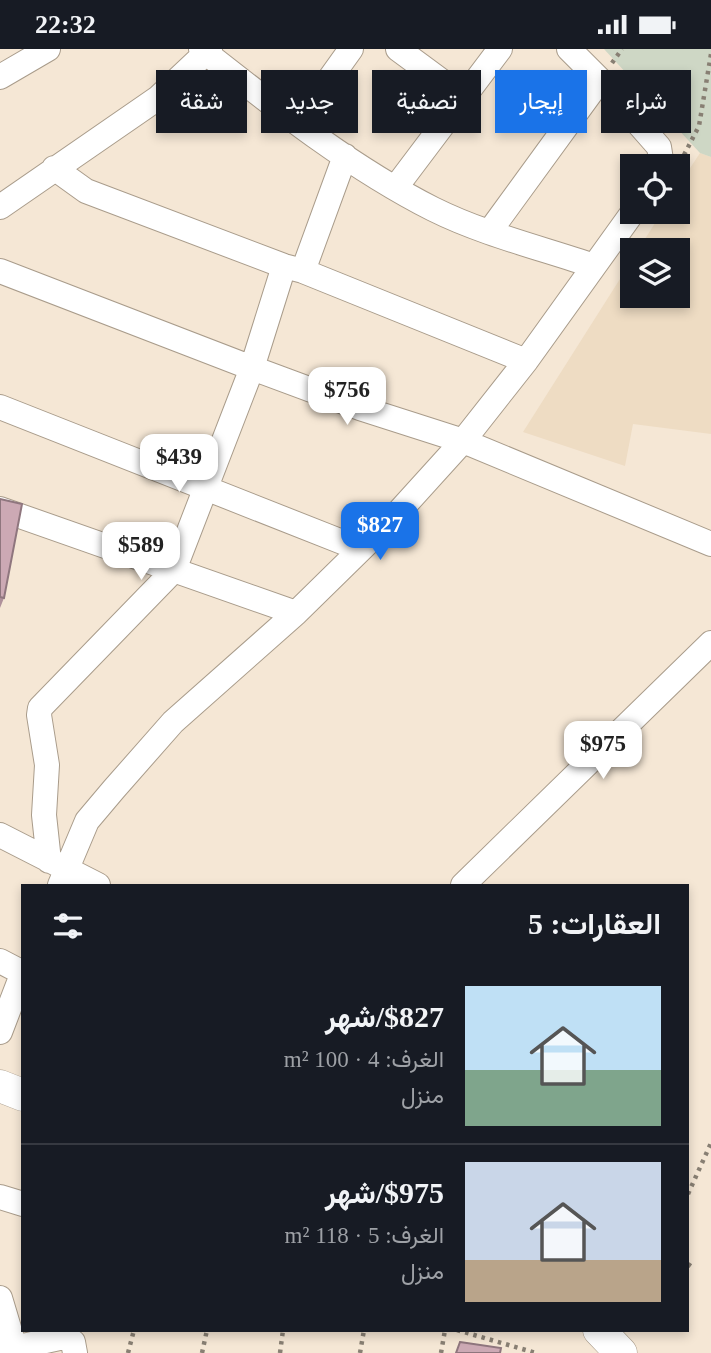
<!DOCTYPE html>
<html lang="ar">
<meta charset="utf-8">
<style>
:root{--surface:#171b24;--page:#242831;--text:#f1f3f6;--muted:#9ea1a6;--line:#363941;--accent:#1a73e8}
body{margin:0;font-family:"Times New Roman",Vazirmatn,serif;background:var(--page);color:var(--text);direction:rtl;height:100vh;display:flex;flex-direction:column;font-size:26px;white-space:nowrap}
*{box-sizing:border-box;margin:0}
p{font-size:23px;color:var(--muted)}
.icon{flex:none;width:38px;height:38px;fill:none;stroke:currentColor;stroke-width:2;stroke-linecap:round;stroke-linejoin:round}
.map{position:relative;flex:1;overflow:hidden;direction:ltr}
.details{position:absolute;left:21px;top:835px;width:668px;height:448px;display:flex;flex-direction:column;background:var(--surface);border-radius:0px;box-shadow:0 4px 10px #0003;direction:rtl}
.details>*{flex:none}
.top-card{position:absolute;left:21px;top:21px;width:670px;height:63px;direction:rtl;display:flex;gap:14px}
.tools{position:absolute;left:620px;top:105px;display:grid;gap:14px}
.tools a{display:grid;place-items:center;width:70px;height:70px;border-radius:0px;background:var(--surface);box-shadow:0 4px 10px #0003;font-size:35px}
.price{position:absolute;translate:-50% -60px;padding:0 16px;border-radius:14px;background:#fff;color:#222;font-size:23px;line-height:46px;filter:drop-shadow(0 2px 4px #0008)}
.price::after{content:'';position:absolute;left:50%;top:42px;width:21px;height:16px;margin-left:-10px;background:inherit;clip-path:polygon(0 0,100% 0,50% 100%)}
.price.on{background:var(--accent);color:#fff}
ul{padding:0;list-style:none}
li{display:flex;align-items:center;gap:21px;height:175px;padding:0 28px}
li+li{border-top:2px solid var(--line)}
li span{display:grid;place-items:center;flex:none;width:196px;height:140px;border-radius:0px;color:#555}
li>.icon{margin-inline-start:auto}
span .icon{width:84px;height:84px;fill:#fffc;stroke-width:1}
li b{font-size:30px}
h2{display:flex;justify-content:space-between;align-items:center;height:84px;padding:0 28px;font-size:30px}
.tag{padding:0 24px;border-radius:0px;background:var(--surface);box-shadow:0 4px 10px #0003;font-size:24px;line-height:63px}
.tag.on{background:var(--accent);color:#fff}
.status{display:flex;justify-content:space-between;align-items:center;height:49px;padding:0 35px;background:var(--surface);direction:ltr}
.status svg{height:19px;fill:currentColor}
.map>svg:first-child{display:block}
.built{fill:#eedcc3}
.green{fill:#ced7c5}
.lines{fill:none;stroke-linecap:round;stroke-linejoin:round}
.minor-casing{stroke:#a99c8b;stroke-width:26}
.tertiary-casing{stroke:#a99c8b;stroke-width:33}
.path{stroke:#887f73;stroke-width:4.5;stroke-dasharray:3.5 5;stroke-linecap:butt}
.minor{stroke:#fff;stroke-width:24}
.tertiary{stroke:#fff;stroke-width:32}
.wall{fill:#af919b}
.building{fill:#cca9b4;stroke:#8f767e;stroke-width:2}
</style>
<div class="status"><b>22:32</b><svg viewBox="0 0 49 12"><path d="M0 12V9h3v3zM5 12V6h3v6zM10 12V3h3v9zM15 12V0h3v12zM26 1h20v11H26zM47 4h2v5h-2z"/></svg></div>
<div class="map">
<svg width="711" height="1304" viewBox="0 0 711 1304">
<rect width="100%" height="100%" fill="#f5e7d5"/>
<!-- built -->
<path class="built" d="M700 104 711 108V385L633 375 625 417 523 383 632 211V247H677V201H638L662 163H677V139Z"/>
<!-- green -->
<path class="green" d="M604 0H711V108L700 104Z"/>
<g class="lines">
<!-- minor casing -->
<g class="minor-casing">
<path id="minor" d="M201 0C275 58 350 118 433 160 483 185 541 199 594 217
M398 0 463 48
M569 0 600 31 659 98 662 117
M0 28 48 0
M298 74 351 0
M54 119 86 142 284 217 303 222 526 312
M396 138 500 0
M0 158 158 49 210 0
M490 182 600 31
M0 222 252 319 360 359 463 392 711 495
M303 222 345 107
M0 358 360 500
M0 460 296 564
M0 786 98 836
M49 812 44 766 47 716 39 666 40 659 174 521 252 319 284 217
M60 836 87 772 114 740 173 673 296 564 395 467 463 392 526 312 633 163
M463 836 711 594
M0 912 23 924
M0 983 23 923
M0 1148 23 1155
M0 1249 15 1299
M0 1302 64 1288 73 1293 75 1304"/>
</g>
<!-- tertiary casing -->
<g class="tertiary-casing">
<path id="tertiary" d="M0 1037 23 1046
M599 1281 621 1304"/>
</g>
<!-- path -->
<path class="path" d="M612 14 622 0
M684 106 699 77 711 5
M688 1145 711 1094
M688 1215 692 1218
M457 1281 536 1304
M128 1304 134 1281
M202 1304 207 1281
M280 1304 283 1281
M360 1304 364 1281
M441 1304 445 1281"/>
<!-- minor -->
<use href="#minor" class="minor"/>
<!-- tertiary -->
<use href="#tertiary" class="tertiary"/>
</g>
<!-- wall -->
<path class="wall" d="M0 450 4 549 0 559Z"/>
<!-- building -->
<path class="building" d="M0 450 22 455 4 549 0 548Z
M460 1293 501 1299 500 1304H456Z"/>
</svg>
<div class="tools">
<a><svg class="icon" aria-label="locate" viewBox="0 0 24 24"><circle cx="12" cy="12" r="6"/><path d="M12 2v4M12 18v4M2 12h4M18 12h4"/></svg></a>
<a><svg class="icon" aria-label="layers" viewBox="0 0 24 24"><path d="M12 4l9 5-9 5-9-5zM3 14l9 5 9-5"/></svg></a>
</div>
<b class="price" style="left:347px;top:378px">$756</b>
<b class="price" style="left:179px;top:445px">$439</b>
<b class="price on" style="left:380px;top:513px">$827</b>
<b class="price" style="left:141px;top:533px">$589</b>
<b class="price" style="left:603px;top:732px">$975</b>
<div class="top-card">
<a class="tag">شراء</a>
<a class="tag on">إيجار</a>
<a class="tag">تصفية</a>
<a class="tag">جديد</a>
<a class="tag">شقة</a>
</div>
<section class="details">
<h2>العقارات: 5<svg class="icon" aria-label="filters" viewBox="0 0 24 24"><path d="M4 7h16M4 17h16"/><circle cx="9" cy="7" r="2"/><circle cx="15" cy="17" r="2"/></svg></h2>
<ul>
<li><span style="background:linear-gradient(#bfe0f5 60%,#7fa58c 0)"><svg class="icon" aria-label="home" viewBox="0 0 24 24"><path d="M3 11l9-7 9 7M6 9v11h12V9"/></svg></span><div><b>$827/شهر</b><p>الغرف: 4 · 100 m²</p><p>منزل</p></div></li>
<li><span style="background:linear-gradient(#c9d6e8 70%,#b9a48a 0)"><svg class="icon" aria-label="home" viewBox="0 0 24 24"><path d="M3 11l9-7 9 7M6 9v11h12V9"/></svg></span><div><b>$975/شهر</b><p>الغرف: 5 · 118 m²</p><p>منزل</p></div></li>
</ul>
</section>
</div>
